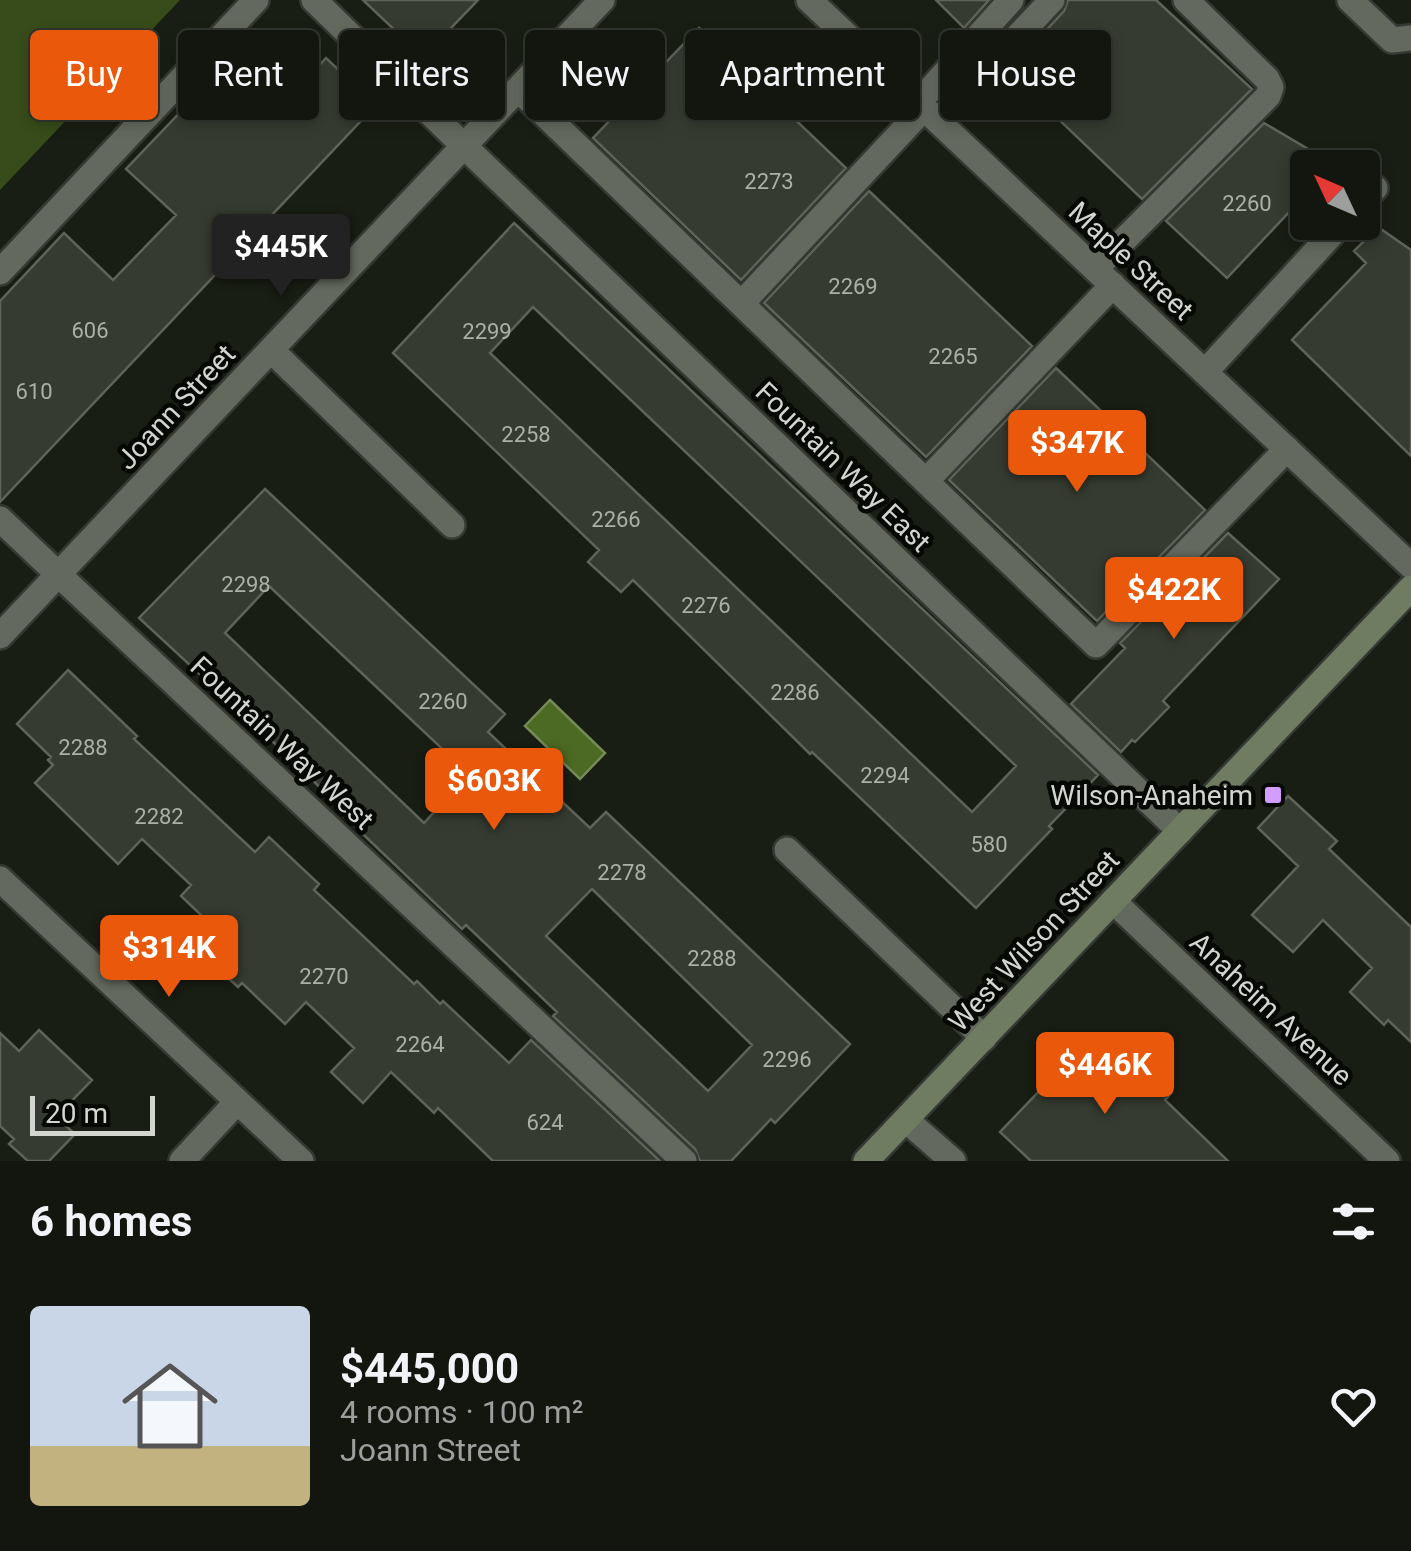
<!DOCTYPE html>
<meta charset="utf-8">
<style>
:root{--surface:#13160f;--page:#20231d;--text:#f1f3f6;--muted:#9d9f9e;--line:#32352f;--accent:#ea580c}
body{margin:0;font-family:Roboto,sans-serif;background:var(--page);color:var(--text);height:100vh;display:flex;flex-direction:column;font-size:38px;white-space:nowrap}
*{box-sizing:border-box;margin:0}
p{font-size:32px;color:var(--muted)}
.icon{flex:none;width:55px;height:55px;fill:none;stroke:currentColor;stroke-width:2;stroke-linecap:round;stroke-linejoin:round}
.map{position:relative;height:1161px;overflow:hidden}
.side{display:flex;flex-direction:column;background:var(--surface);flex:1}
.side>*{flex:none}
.guide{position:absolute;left:30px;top:30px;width:1352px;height:90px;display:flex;gap:20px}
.needle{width:65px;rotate:314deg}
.tools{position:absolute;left:1290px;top:150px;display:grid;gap:20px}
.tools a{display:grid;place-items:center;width:90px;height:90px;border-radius:10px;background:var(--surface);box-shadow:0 5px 15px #0003,0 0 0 2px var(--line);font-size:50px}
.scale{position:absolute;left:30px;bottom:25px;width:125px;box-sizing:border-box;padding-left:10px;border:5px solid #d3d6cf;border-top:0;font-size:28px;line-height:35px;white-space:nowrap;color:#d3d6cf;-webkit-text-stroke:8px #060804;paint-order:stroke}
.price{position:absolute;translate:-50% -85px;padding:0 22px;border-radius:10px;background:var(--accent);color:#fff;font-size:32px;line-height:65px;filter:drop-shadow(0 2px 5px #0008)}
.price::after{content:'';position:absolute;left:50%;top:60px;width:30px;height:22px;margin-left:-15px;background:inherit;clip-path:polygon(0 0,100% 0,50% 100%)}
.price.current{background:#222;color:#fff}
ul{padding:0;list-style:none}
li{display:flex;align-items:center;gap:30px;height:250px;padding:0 30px}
li span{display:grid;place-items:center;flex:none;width:280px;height:200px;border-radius:10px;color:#555}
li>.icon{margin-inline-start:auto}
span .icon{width:120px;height:120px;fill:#fffc;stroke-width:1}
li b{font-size:42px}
h2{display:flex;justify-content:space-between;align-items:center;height:120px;padding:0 30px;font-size:42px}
.pill{padding:0 35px;border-radius:10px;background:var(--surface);box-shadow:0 5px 15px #0003,0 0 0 2px var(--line);font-size:35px;line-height:90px}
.pill.current{background:var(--accent);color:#fff}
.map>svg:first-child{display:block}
.green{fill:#374c1a}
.water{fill:#4c6a23;stroke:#748a57;stroke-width:2.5}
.building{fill:#353b30;stroke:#5e6458;stroke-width:2.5;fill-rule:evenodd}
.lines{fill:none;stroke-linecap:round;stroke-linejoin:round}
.lane-casing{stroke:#363933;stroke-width:30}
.street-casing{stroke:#363933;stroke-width:30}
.secondary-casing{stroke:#363933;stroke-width:30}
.lane{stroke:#63695d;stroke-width:25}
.street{stroke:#63695d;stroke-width:25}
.secondary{stroke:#6f7c61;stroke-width:25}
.poi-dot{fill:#d29dfd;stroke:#060804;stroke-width:4}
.labels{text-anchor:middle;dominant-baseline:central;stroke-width:9;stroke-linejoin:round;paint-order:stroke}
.number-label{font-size:22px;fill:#acafa7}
.street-label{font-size:28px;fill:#d3d6cf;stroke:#060804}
.poi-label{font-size:28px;fill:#d3d6cf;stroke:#060804;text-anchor:end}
</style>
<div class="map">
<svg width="1411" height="1161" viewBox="0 0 1411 1161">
<rect width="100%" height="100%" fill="#191e14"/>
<!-- green -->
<path class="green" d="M0 0H180L0 190Z"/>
<!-- water -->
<path class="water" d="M550 700 605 753 580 779 525 726Z"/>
<!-- building -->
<path class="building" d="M363 0H478L423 57Z
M936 0H989L964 28Z
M1068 0H1156L1252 89 1142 199 1008 71 1064 11Z
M699 28 846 168 741 280 593 138Z
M256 33 305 81 326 58 376 105 0 502V301L64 233 113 280 176 215 126 169Z
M1264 123 1308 149V192L1227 278 1166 221Z
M869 191 1032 346 926 457 764 303Z
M514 223 1098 775 1049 826 1052 829 976 908 812 752 810 754 633 580 621 592 588 562 599 550 393 353ZM533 307 1016 766 972 812 490 353Z
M1378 227 1411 250V456L1292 340 1366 263 1354 251Z
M1056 368 1205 510 1097 621 949 480Z
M265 489 505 714 488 732 590 828 606 812 850 1044 775 1123 771 1119 731 1161H700L695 1149 553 1016 557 1012 466 925 462 929 344 816 346 813 284 752 139 618ZM269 586 469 774 424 823 225 633ZM592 889 752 1045 708 1091 546 936Z
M1228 533 1279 579 1163 701 1169 707 1135 742 1132 740 1121 752 1071 704 1125 648 1120 643Z
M68 670 137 736 134 739 255 852 269 837 319 884 314 890 414 984 417 981 440 1004 443 1001 509 1063 531 1040 660 1161H493L438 1108 434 1113 391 1072 363 1103 331 1072 354 1048 306 1002 285 1024 242 983 238 987 202 954 221 934 181 896 191 885 142 839 118 864 35 783 53 765 48 760 51 757 17 724Z
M1288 796 1337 841 1329 849 1411 927V1042L1388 1020 1384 1025 1350 992 1372 968 1323 920 1293 952 1252 915 1298 866 1258 828Z
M39 1030 92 1080 56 1117 75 1134 49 1161H28L9 1144 14 1139 0 1126V1033L19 1051Z
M1090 1038 1124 1070 1136 1058 1172 1092 1165 1100 1228 1161H1031L1000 1132Z"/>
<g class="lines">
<!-- lane casing -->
<g class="lane-casing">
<path id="lane" d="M314 0 464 146
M1350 0 1392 40 1411 38
M518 89 1096 645 1287 449
M918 103 1011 0
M938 121 1052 0
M1362 201 1375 188
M1095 269 1268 96 1271 87 1267 79 1186 0
M0 272 256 0
M742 303 924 108
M271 350 452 525
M1205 372 1343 222
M926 481 1113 285
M0 519 59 575
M787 850 984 1038
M906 1120 953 1161"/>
</g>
<!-- street casing -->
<g class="street-casing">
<path id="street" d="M809 0 1411 566
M464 146 1180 831
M59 575 684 1161
M0 636 602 0
M0 879 301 1161
M1113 901 1387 1161
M182 1161 237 1102"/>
</g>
<!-- secondary casing -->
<g class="secondary-casing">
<path id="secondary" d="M866 1161 1411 588"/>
</g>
<!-- lane -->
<use href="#lane" class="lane"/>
<!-- street -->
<use href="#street" class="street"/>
<!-- secondary -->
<use href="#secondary" class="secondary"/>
</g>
<!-- markers -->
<rect class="poi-dot" x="1263" y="785" width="20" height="20" rx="5"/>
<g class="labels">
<!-- number labels -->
<g class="number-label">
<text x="769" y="181">2273</text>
<text x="1247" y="203">2260</text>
<text x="853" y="286">2269</text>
<text x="90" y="330">606</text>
<text x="487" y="331">2299</text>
<text x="953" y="356">2265</text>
<text x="34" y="391">610</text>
<text x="526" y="434">2258</text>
<text x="616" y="519">2266</text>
<text x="246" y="584">2298</text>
<text x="706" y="605">2276</text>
<text x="795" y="692">2286</text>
<text x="443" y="701">2260</text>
<text x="83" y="747">2288</text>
<text x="885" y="775">2294</text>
<text x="159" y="816">2282</text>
<text x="989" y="844">580</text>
<text x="622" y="872">2278</text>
<text x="712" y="958">2288</text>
<text x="324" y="976">2270</text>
<text x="420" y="1044">2264</text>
<text x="787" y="1059">2296</text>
<text x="545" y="1122">624</text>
</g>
<!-- street labels -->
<g class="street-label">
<text transform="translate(1131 261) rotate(43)">Maple Street</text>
<text transform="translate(176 407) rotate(-47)">Joann Street</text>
<text transform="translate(843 467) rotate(44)">Fountain Way East</text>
<text transform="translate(282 743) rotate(43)">Fountain Way West</text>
<text transform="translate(1034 941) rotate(-47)">West Wilson Street</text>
<text transform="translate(1271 1009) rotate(43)">Anaheim Avenue</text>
</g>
<!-- poi labels -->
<g class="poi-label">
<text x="1253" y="795">Wilson-Anaheim</text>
</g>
</g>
</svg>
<div class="tools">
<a><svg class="needle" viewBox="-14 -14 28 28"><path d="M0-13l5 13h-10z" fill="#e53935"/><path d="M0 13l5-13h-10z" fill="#9d9f9e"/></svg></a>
</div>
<div class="scale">20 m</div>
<b class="price current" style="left:281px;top:299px">$445K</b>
<b class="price" style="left:1077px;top:495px">$347K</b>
<b class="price" style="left:1174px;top:642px">$422K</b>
<b class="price" style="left:494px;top:833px">$603K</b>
<b class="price" style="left:169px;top:1000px">$314K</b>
<b class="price" style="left:1105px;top:1117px">$446K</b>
<div class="guide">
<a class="pill current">Buy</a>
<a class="pill">Rent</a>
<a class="pill">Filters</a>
<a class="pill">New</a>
<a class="pill">Apartment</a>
<a class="pill">House</a>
</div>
</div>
<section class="side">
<h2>6 homes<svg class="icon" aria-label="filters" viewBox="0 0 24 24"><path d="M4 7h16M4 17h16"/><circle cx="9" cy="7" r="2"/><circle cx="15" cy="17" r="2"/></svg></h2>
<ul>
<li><span style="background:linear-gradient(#c9d6e8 70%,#c2b280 0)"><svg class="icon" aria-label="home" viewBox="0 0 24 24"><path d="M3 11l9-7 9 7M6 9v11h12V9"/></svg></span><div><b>$445,000</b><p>4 rooms · 100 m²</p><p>Joann Street</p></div><svg class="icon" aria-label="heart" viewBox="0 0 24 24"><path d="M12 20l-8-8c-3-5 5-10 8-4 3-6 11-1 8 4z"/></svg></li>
</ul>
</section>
